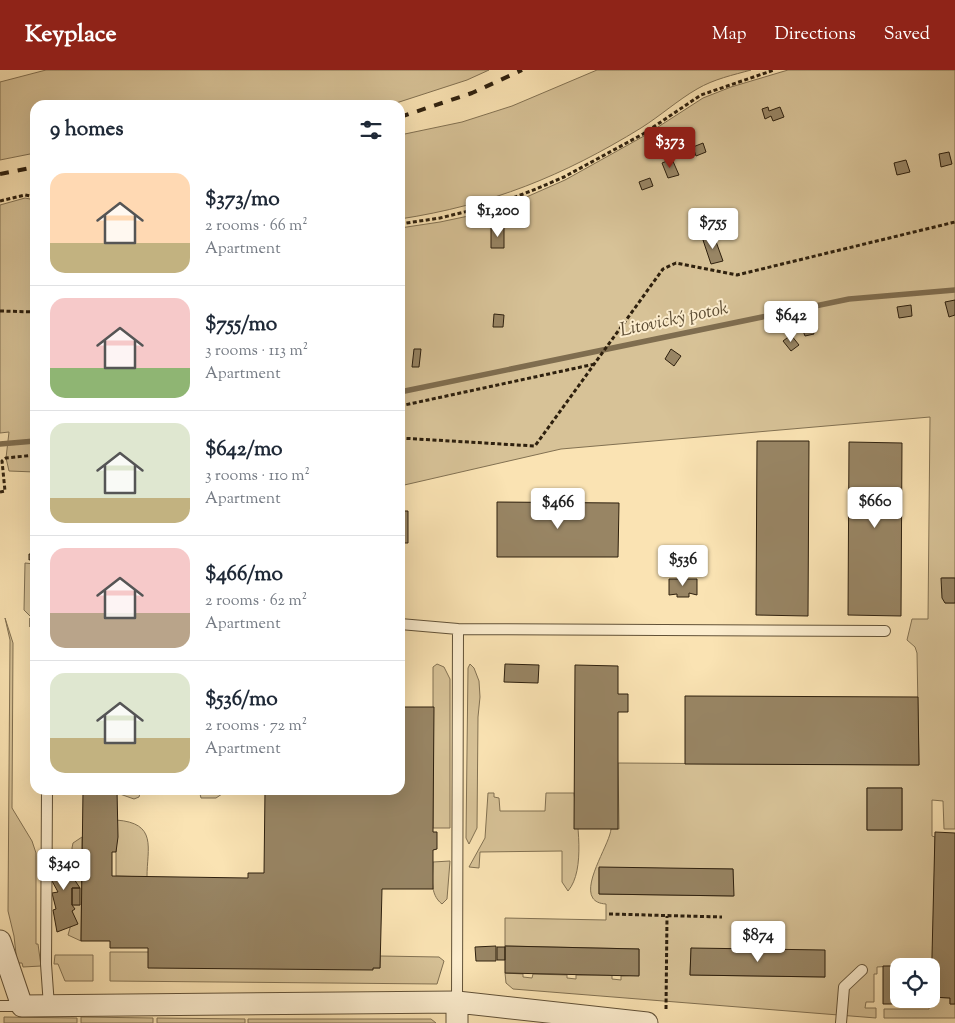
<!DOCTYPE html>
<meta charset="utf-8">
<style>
:root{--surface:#fff;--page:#f2f2f3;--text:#1f2937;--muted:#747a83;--line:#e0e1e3;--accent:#8f2418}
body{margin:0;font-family:"Sorts Mill Goudy",serif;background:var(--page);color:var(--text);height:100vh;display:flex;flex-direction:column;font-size:19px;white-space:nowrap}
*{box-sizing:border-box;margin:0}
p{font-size:16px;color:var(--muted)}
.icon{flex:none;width:28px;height:28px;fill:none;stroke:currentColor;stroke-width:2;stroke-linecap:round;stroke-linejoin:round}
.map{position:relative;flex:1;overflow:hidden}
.details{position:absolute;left:30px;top:30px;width:375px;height:695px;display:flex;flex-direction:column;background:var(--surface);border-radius:15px;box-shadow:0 5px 20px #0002}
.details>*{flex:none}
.controls{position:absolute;left:890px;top:888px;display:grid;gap:10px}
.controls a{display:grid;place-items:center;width:50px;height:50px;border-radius:10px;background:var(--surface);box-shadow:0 5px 20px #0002;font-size:25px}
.price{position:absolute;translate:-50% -42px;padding:0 11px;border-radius:5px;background:#fff;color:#222;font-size:16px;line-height:32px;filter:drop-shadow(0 1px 2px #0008)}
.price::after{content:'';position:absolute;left:50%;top:30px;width:15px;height:11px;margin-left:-8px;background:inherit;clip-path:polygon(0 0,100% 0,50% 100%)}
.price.on{background:var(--accent);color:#fff}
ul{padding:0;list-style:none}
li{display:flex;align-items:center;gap:15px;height:125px;padding:0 20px}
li+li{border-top:1px solid var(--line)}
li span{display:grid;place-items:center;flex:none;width:140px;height:100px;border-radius:15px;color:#555}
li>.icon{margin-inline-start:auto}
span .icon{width:60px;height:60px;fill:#fffc;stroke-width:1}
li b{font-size:21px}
h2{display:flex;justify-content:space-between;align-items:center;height:60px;padding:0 20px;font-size:21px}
header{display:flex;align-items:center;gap:30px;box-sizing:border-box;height:70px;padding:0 25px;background:var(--accent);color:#fff}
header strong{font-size:24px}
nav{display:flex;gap:28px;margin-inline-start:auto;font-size:18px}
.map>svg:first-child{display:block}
.green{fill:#d7c297;stroke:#827152;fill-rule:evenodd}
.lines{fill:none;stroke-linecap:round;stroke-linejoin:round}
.stream{stroke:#7f6d4f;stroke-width:5.5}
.building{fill:#988564;stroke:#2e200e}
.service-casing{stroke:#615137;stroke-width:12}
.minor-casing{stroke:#615137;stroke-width:23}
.path{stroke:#2e200e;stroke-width:3;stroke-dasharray:4 2.5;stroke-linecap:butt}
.service{stroke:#fcedce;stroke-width:10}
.minor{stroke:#fcedce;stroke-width:21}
.rail{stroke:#2e200e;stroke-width:4;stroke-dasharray:9 9;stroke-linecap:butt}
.labels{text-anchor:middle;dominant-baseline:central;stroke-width:4;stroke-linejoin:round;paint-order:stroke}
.water-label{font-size:19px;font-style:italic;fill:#5d4d34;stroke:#fcedce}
</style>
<header>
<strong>Keyplace</strong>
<nav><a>Map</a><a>Directions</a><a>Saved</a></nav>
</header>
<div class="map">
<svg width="955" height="953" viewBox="0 0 955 953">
<rect width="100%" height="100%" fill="#fae3b3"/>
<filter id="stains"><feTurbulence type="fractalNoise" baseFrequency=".004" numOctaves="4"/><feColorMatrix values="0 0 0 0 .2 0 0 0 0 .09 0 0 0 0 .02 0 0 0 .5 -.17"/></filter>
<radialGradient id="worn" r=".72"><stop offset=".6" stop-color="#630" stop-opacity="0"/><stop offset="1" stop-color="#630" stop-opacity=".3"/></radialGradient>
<!-- green -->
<path class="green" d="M46 0H489L467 10 390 35H35V83L0 90V12Z
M597 0H751C733 5 714 9 697 19 678 30 660 46 641 58 563 106 491 135 400 149V65L462 52 512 36Z
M788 0H955V508H942L945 533H955V759H944L943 731 932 730V766L935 767 933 904H931V896H899V903H894V896L877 897V904H874V932H866L865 938H876V948L513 919 506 913 505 903 523 904V907L532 908 533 904 567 905V908L576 909V905H612V909L621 910V906L639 905V879L505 876V848L606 850V834C569 832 610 776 611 759H619L618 693 919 695 917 583 915 577 907 570 912 549H928L930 347 561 379 400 416V158L440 152 497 140 565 110 644 66 703 28 731 17ZM867 718H902V760H867ZM599 798 733 799V826L599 824ZM691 878 825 907 690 905Z
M25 128 35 130V402L9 401 6 388 9 362 0 363V135Z
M25 493 35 494V546L32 548 24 540Z
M5 548 13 573 12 738 32 771 36 783V874H38L41 896 23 897 22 893H17L14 866 8 841 10 570Z
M437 594 444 597 450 609V758H433V597Z
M470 594 474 598 479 611 480 627 478 647 477 758 469 774 466 768 468 598Z
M117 720H141L139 727 134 729 117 723Z
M199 720H228L216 728H201Z
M488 723H494V727L499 728 500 741H545L546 723H574C577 750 586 800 568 821L562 812V781L480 782 479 798 469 797 485 768Z
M116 750C158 753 147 778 147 807L116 806Z
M82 767 81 871 68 865 72 851V835H80L72 818V778L73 773Z
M450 791 447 829 442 834C429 824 433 807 433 792Z
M110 882H149L373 898H380V886L439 887 444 891 437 914 110 911Z
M55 885H93V911H65L58 894H54Z
M931 927 950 928V934H955V948H884V939H929Z
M4 947 77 948V953H4Z
M81 947 153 948V953H81Z
M157 948 245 949V953H157Z
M248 949H431L436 953H248Z"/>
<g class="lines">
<!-- stream -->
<path class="stream" d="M400 322 849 229 955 220
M0 374 35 371"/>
</g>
<!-- building -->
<path class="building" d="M768 37 769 41 780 37 784 47 773 51 771 46 765 49 762 39Z
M703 73 706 82 696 86 693 77Z
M949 82 952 94 941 97 939 84Z
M672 89 679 105 668 108 662 93Z
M906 90 910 102 897 105 894 93Z
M650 108 653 116 642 120 639 112Z
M491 158H504V178H491Z
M714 166 723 191 711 194 703 170Z
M955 230V245L949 247 945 232Z
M911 235 912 246 899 248 897 237Z
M494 244 504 245 503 257H493Z
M811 250 814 264 805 266 800 253Z
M791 265 799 275 791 281 783 271Z
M414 279H421L419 297H412Z
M671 279 681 286 674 296 665 289Z
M757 371H809L808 546 756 545Z
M849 372 902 373 901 546 848 545Z
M497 432 619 433 618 487H497Z
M400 441H408V473H400Z
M29 484H35V494H33V489L29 490Z
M941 508H955V533H945L942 528Z
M669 509H697V525L689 523V527H677V524L669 525Z
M30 548H35V561L30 557Z
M505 594 539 595 538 613 504 612Z
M575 595 618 596V624H628V642H618V759H574Z
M685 626 918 627 919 695 685 694Z
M400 637H434L433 762H437V779L433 780V819H382L380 898H373V900L148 898V878H110V871H81L83 720H117L118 767 116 782H112V806L248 808V803H264L265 720H400Z
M867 718H902V760H867Z
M935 762 955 763V934H950V928L931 927Z
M72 781 76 805 72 806 80 818H72V835L75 839 72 841 78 854 57 862 53 840 56 839 52 823 58 822 52 811 56 809 51 788Z
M599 797 733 799 734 826 599 824Z
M72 818H80V835H72Z
M496 876V891H476L475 877Z
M505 876 639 879V906L505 903Z
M497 877H505V890H497Z
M691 878 825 880V907L690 905Z
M883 896H894V903H899V929H928V934H883Z"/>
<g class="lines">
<!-- service casing -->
<g class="service-casing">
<path id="service" d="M400 554 458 559 885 561
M47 720 46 894 49 936
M457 932 458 559
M0 936H22
M841 953 844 917 862 900"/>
</g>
<!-- minor casing -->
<g class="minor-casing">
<path id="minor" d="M0 871 22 936 457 932 647 953
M457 953V932"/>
</g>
<!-- path -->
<path class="path" d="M0 131 25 125 35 127
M400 154 440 148 497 134 536 119 564 107 643 64 701 25 774 0
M0 241 35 242
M400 336 595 294
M400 368 535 376 663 199 676 193 737 205 955 152
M0 422 5 421 2 391 6 388 35 385
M609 844 722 847
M666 939 667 846"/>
<!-- service -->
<use href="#service" class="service"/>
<!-- minor -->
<use href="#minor" class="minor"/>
<!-- rail -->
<path class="rail" d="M400 47 472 23 522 0
M0 104 35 97"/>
</g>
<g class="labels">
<!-- water labels -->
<g class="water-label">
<text transform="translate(674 250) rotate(-12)">Litovický potok</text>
</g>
</g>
<rect width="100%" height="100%" filter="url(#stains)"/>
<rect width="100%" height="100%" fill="url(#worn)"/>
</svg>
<div class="controls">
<a><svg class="icon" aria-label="locate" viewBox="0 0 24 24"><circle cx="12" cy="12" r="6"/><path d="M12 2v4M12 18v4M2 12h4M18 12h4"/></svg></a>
</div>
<b class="price on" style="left:670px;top:99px">$373</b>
<b class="price" style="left:498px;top:168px">$1,200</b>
<b class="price" style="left:713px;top:180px">$755</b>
<b class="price" style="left:791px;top:273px">$642</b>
<b class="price" style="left:875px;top:459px">$660</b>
<b class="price" style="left:558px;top:460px">$466</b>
<b class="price" style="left:683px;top:517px">$536</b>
<b class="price" style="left:64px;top:821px">$340</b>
<b class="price" style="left:758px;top:893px">$874</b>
<section class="details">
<h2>9 homes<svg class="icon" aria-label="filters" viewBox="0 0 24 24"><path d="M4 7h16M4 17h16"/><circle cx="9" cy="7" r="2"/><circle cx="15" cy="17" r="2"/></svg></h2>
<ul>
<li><span style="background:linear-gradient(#ffd9b3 70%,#c2b280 0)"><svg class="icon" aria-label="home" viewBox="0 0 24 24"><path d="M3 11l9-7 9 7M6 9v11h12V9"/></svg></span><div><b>$373/mo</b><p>2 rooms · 66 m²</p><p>Apartment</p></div></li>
<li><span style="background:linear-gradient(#f6c9c9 70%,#8fb573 0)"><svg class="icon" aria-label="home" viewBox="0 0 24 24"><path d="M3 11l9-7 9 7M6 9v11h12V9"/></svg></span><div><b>$755/mo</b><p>3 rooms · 113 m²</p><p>Apartment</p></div></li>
<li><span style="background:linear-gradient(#dfe7d0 75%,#c2b280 0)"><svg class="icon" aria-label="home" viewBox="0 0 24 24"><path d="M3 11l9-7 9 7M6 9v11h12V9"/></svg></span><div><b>$642/mo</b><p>3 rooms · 110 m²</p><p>Apartment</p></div></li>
<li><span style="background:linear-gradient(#f6c9c9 65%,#b9a48a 0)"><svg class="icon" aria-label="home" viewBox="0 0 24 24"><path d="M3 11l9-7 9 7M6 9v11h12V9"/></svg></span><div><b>$466/mo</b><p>2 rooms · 62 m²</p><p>Apartment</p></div></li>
<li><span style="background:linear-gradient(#dfe7d0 65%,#c2b280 0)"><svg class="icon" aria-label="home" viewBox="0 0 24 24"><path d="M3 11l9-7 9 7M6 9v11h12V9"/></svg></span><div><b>$536/mo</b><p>2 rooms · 72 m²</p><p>Apartment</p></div></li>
</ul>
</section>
</div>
